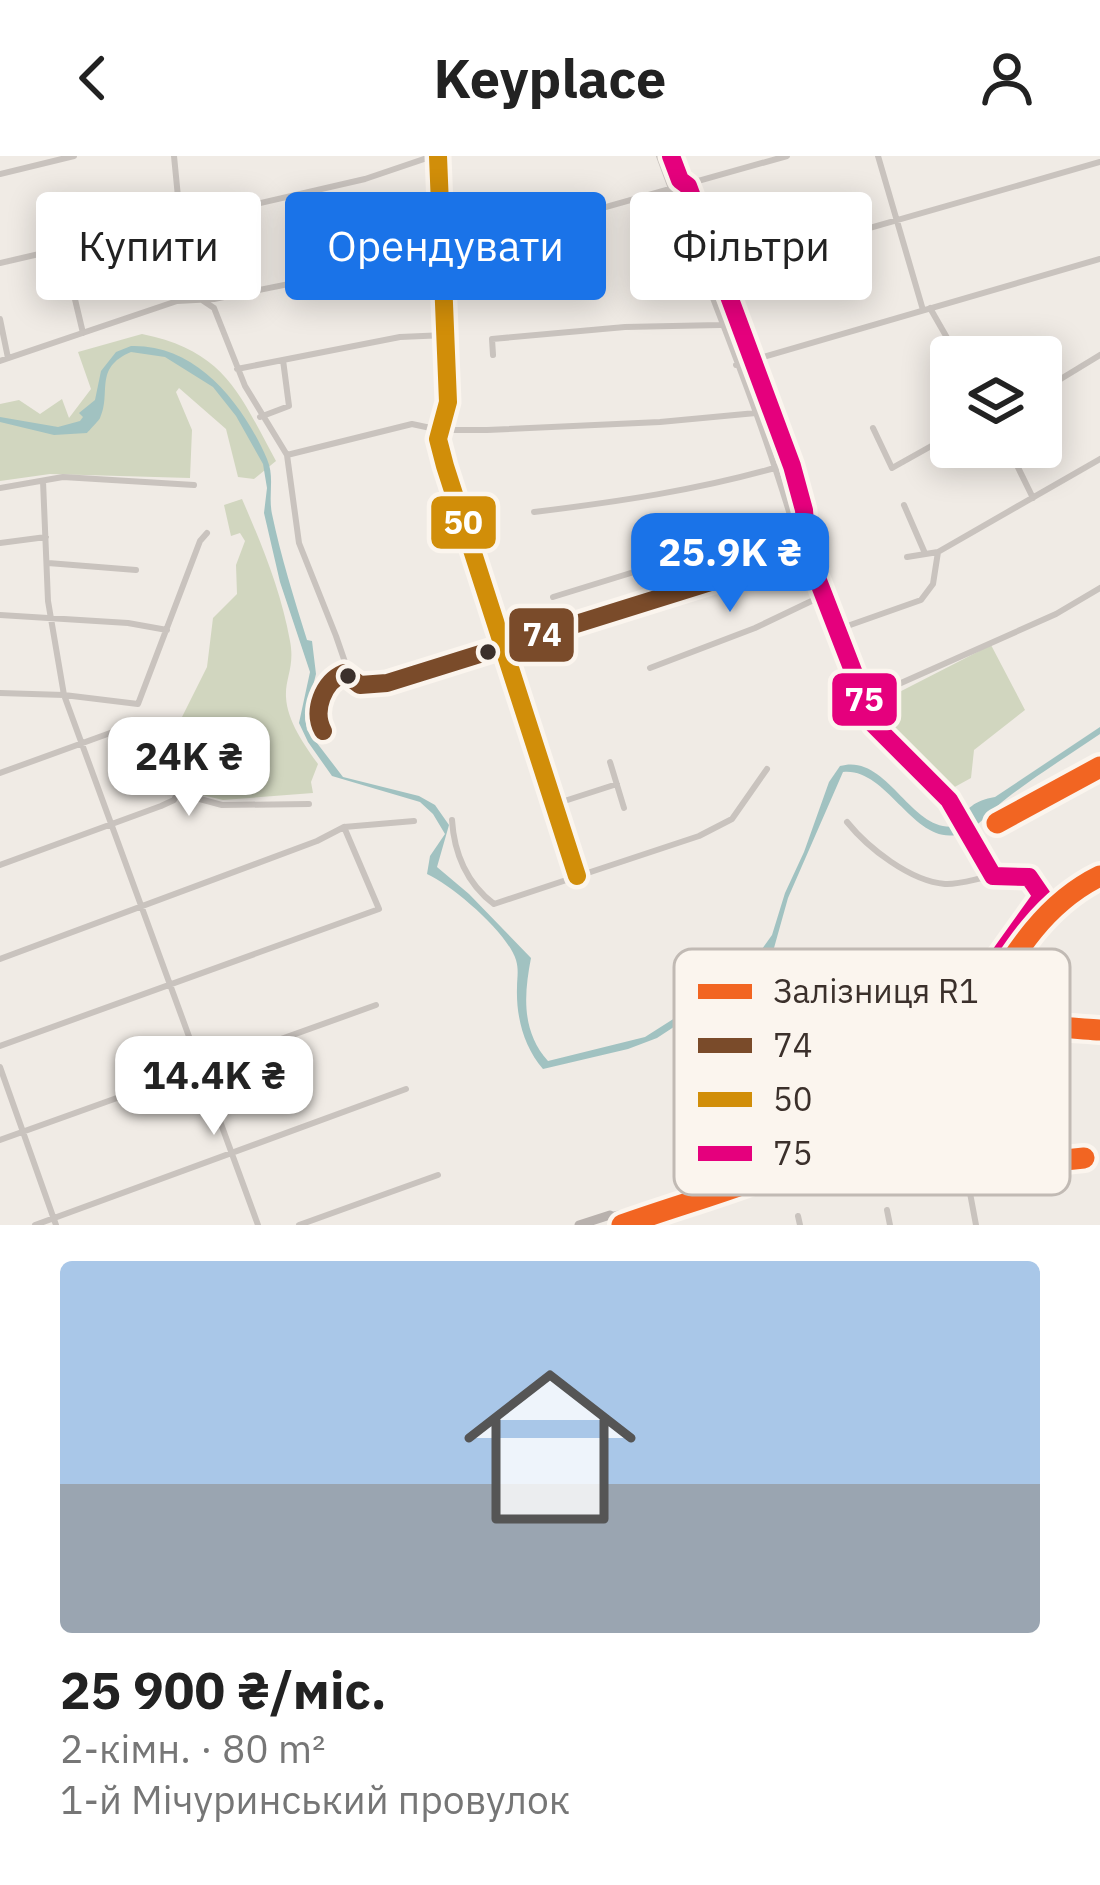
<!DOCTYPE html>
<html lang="uk">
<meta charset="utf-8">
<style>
:root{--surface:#fff;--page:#f2f2f2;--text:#222;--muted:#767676;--accent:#1a73e8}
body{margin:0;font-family:"IBM Plex Sans",sans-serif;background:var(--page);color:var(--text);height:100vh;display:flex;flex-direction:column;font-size:45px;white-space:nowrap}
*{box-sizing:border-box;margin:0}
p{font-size:39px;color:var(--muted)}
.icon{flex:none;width:66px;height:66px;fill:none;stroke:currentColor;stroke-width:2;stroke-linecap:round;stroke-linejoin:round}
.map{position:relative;height:1069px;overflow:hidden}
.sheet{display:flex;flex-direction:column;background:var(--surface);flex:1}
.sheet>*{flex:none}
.hud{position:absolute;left:36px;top:36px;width:1029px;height:108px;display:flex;gap:24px}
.controls{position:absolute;left:930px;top:180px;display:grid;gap:24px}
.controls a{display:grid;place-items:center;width:132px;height:132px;border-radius:12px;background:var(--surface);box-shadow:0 6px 30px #0003;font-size:60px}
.price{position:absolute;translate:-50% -102px;padding:0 27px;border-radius:24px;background:#fff;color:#222;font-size:39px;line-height:78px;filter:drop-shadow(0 3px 6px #0008)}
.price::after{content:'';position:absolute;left:50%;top:72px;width:36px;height:27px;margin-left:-18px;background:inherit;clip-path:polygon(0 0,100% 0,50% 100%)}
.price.active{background:var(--accent);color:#fff}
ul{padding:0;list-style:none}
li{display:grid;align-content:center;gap:24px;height:636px;padding:0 60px}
li span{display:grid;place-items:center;height:372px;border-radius:12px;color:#555}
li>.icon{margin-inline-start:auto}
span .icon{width:216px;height:216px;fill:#fffc;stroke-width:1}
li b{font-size:51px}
.chip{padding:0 42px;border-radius:12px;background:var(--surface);box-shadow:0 6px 30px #0003;font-size:42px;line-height:108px}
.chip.active{background:var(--accent);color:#fff}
header{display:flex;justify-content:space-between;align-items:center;height:156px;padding:0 60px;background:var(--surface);font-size:54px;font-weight:800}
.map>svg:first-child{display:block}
.green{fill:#d1d6bf}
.water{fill:#a1c2c1}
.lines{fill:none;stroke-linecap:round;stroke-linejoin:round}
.minor{stroke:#c9c3be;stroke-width:6}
.major{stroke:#b8b1ad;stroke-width:9}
.bus-1-casing{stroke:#fbf5ee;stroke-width:27}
.bus-2-casing{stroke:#fbf5ee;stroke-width:27}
.bus-3-casing{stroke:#fbf5ee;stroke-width:27}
.bus-1{stroke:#7a4b2a;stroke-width:18}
.bus-2{stroke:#d18e09;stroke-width:18}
.bus-3{stroke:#e5007d;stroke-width:18}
.rail-1-casing{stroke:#fbf5ee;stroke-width:30}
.rail-1{stroke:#f26522;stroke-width:21}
.bus-dot{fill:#3b302b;stroke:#fbf5ee;stroke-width:4.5}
.key{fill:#fbf5ee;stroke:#c1bab4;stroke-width:3}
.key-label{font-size:33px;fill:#3b302b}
.line-badge{stroke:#fbf5ee;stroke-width:4.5}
.badge-label{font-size:33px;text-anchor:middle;font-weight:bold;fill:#fff}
</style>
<header><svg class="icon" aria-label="back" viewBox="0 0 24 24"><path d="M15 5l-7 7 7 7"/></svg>Keyplace<svg class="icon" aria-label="person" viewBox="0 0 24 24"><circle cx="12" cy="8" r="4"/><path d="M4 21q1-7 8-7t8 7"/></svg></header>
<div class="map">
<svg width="1100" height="1069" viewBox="0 0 1100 1069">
<rect width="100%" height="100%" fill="#f0ebe5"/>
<!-- green -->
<path class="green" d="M142 178C225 195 239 237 276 305L254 323 238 321 226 273 179 232 176 236 192 274 190 322 50 318 0 325V248L19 244 40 258 62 243 69 262 91 233 78 196Z
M242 343C262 389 281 435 290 485 295 511 285 522 286 541 287 565 305 590 318 608L311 626 313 637 223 644 173 632 163 610 152 564 179 567 207 511 213 462 237 438 236 409 245 385 240 377 231 380 224 349Z
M991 489 1025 554 974 594 971 622 951 633 874 549Z"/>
<!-- water -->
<path class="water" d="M131 190C197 188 243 248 267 303 275 321 268 339 272 358 281 401 294 442 307 484L312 485 316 518 305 562 307 574 343 621 419 640 435 649 449 669 437 711 469 738 531 802C524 838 521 875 548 905L645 881 744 818 772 779 785 737 804 696 829 626 840 610C888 596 911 679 957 670 967 651 974 645 995 641L1100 571V578C1069 599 1037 619 1007 642 993 652 979 671 963 677 915 695 889 611 843 616L788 742 774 792 750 821 657 882 628 893 543 913C524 891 516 861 517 832 517 822 519 814 516 804 507 776 453 730 427 718L430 700 445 678 433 658 420 646 332 620 308 586 299 567 310 516 280 426 264 357 267 332 263 308 236 260 213 231 165 201 131 196C93 212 112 237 100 262 100 263 88 276 87 277L54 279 0 266V261L58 271 80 265 83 261 79 257 95 244 101 215 116 196Z"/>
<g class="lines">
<!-- minor -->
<path class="minor" d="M174 0 188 143
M438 0 448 246 438 283 445 310 577 720
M659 0C707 132 764 262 801 397
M671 0 680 24 688 30 792 310 804 354 807 396 874 569 949 644 993 720 1029 721 1042 740 926 902 891 898 831 925
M878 0 923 154
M0 18 74 0
M63 93 83 177
M779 98 1100 6
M0 107 365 23 433 0
M202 144 214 152 245 230 287 299 299 387 336 480 346 509 344 517
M930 152 958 201
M0 163 8 202
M493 199 492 183 625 171 720 169
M0 205 177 145 214 143 443 97 787 0
M1041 208 1048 204 1059 224 1100 199
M736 209 1100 103
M237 213 400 181 446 179
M260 261 289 250 283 204
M873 272 892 312 951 279
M1008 291 1033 342
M287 299 412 268 440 274H487L660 266 756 257
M43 325 48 445 64 539 258 1069
M0 332 63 321 194 329
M904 349 924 395
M534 356C616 346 699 334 778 311
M0 387 46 381
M907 401 938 396
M48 407 136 414
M553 441 793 367
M0 459 128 467 167 474
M836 474 921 444 933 428 938 396 1100 303
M650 512 755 472 822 440
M0 537 64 539 138 548 200 385 207 377
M865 543 1056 458 1100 432
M323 575C312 555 323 526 344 517L360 529 387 527 807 396
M610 606 624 652
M0 617 146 564 159 612 170 635 222 649 309 648
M552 649 617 628
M452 664C454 697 467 728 494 748L699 680 732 663 767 613
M847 666C868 692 910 725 945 728 959 729 978 722 993 720
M344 671 414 665
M0 709 161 650 174 644 177 638
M0 803 317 685 344 671 379 753 0 890
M0 911 56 1069
M801 969 874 938 914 903
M0 984 376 849
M809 995V982L819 972 821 961
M964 1005 976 1069
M887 1054 890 1069
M610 1059 647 1053 809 995 887 940 924 905
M798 1060 800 1069
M35 1069 406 933
M299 1069 438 1019"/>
<!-- major -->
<path class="major" d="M579 1069 610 1059 623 1069"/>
<!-- bus-1 casing -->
<g class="bus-1-casing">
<path id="bus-1" d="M323 575C312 555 323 526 344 517L360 529 387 527 807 396"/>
</g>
<!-- bus-2 casing -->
<g class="bus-2-casing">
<path id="bus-2" d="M438 0 448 246 438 283 445 310 577 720"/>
</g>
<!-- bus-3 casing -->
<g class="bus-3-casing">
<path id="bus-3" d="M671 0 680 24 688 30 792 310 804 354 807 396 874 569 949 644 993 720 1029 721 1042 740 926 902 891 898 831 925"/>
</g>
<!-- bus-1 -->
<use href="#bus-1" class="bus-1"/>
<!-- bus-2 -->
<use href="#bus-2" class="bus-2"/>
<!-- bus-3 -->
<use href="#bus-3" class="bus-3"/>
<!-- rail-1 casing -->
<g class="rail-1-casing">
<path id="rail-1" d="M997 667 1100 611
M957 909C1006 863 1037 870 1100 874
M792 957C852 934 913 912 951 859
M872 987 934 968 974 967
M899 987 1026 1008 1084 1002
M622 1069C711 1037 855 1002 921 936 988 868 1010 764 1100 720"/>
</g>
<!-- rail-1 -->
<use href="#rail-1" class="rail-1"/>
</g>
<!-- markers -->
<g class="bus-dot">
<circle cx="488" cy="496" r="10"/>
<circle cx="348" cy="520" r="10"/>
</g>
<!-- legend -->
<rect x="674" y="793" width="396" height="246" rx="18" class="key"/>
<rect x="698" y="828" width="54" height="15" fill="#f26522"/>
<rect x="698" y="882" width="54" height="15" fill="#7a4b2a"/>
<rect x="698" y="936" width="54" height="15" fill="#d18e09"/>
<rect x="698" y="990" width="54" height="15" fill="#e5007d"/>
<g class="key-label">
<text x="773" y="847">Залізниця R1</text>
<text x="773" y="901">74</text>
<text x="773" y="955">50</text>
<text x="773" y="1009">75</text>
</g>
<g class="line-badge">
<rect x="429" y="338" width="69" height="57" rx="12" fill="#d18e09"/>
<rect x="507" y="450" width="69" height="58" rx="12" fill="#7a4b2a"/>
<rect x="830" y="515" width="69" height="57" rx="12" fill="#e5007d"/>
</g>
<g class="badge-label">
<text x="463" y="378">50</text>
<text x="542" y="490">74</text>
<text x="864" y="555">75</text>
</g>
</svg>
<div class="controls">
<a><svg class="icon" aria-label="layers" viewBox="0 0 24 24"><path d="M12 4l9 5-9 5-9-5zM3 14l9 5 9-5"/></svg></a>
</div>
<b class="price active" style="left:730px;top:459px">25.9K ₴</b>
<b class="price" style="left:189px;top:663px">24K ₴</b>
<b class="price" style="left:214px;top:982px">14.4K ₴</b>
<div class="hud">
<a class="chip">Купити</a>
<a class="chip active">Орендувати</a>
<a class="chip">Фільтри</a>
</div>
</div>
<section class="sheet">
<ul>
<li><span style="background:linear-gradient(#a9c7e8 60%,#9aa5b1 0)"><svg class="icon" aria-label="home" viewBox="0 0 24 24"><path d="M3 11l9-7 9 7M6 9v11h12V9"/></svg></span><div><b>25 900 ₴/міс.</b><p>2-кімн. · 80 m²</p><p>1-й Мічуринський провулок</p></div></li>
</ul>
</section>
